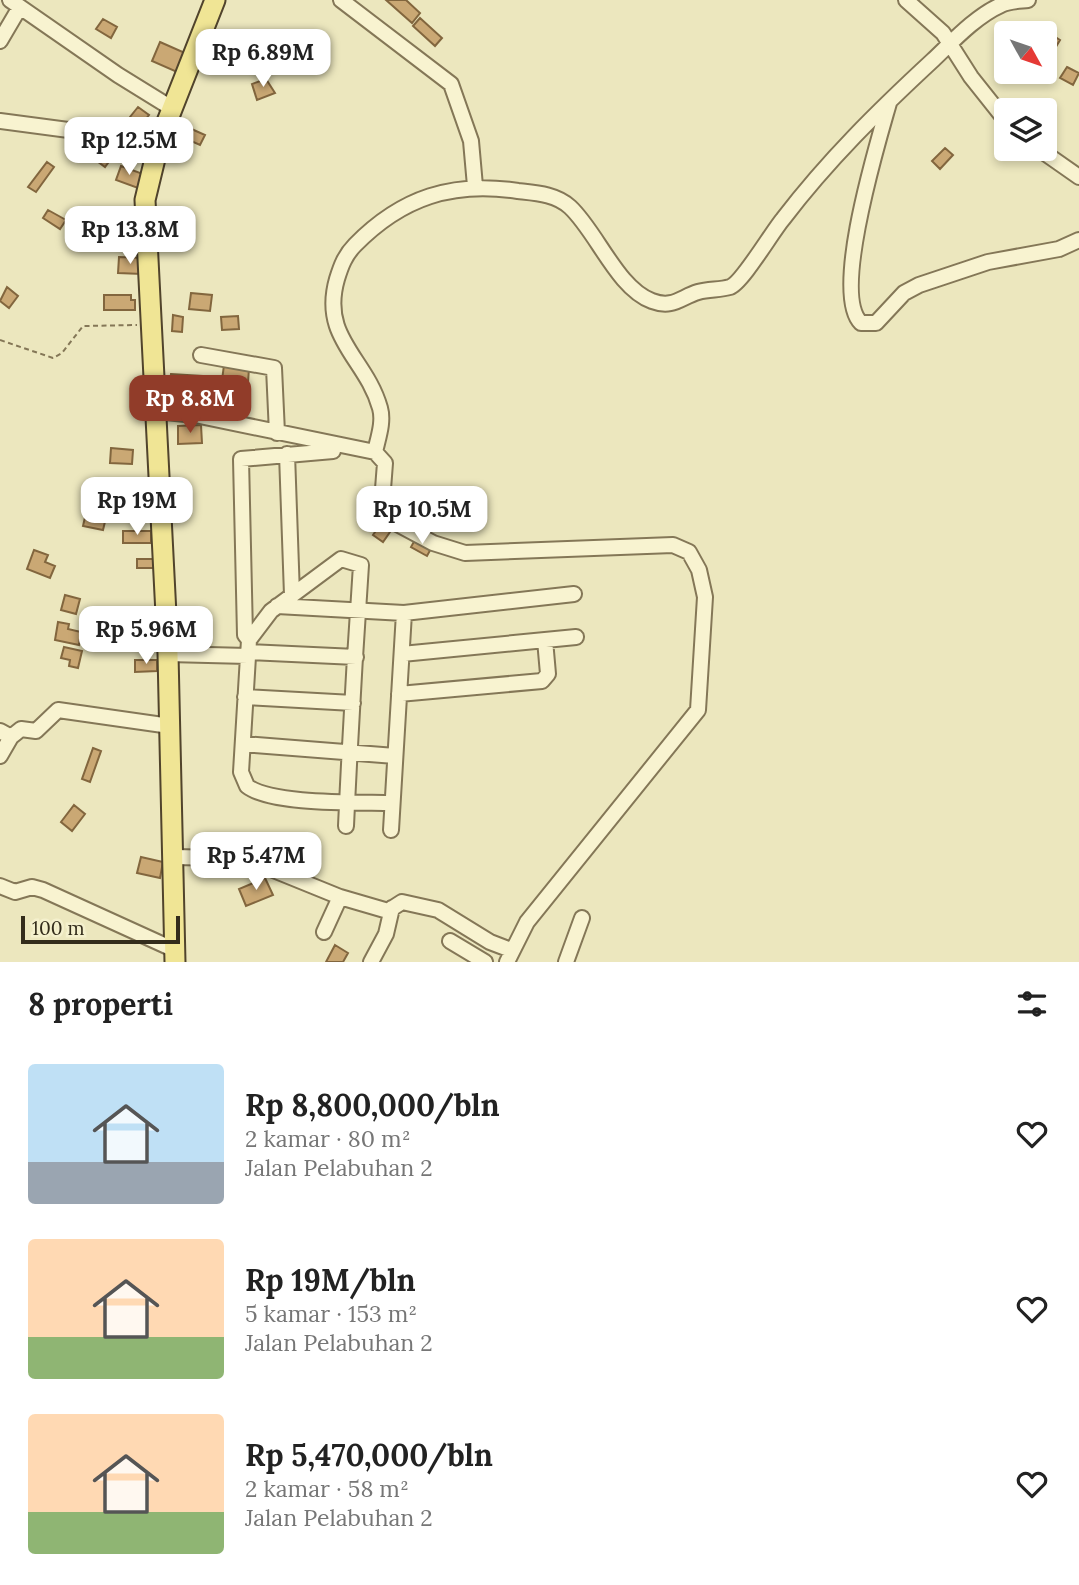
<!DOCTYPE html>
<html lang="id">
<meta charset="utf-8">
<style>
:root{--surface:#fff;--page:#f2f2f2;--text:#222;--muted:#767676;--accent:#913c29}
body{margin:0;font-family:Lora,serif;background:var(--page);color:var(--text);height:100vh;display:flex;flex-direction:column;font-size:26px;white-space:nowrap}
*{box-sizing:border-box;margin:0}
p{font-size:23px;color:var(--muted)}
.icon{flex:none;width:38px;height:38px;fill:none;stroke:currentColor;stroke-width:2;stroke-linecap:round;stroke-linejoin:round}
.map{position:relative;height:962px;overflow:hidden}
.panel{display:flex;flex-direction:column;background:var(--surface);flex:1}
.panel>*{flex:none}
.needle{width:46px;rotate:130deg}
.tools{position:absolute;left:994px;top:21px;display:grid;gap:14px}
.tools a{display:grid;place-items:center;width:63px;height:63px;border-radius:7px;background:var(--surface);box-shadow:0 4px 10px #0003;font-size:35px}
.scale{position:absolute;left:21px;bottom:18px;width:159px;box-sizing:border-box;padding-left:7px;border:4px solid #332c1b;border-top:0;font-size:19px;line-height:24px;white-space:nowrap;color:#332c1b;-webkit-text-stroke:5px #f4f0cd;paint-order:stroke}
.price{position:absolute;translate:-50% -60px;padding:0 16px;border-radius:14px;background:#fff;color:#222;font-size:23px;line-height:46px;filter:drop-shadow(0 2px 4px #0008)}
.price::after{content:'';position:absolute;left:50%;top:42px;width:21px;height:16px;margin-left:-10px;background:inherit;clip-path:polygon(0 0,100% 0,50% 100%)}
.price.on{background:var(--accent);color:#fff}
ul{padding:0;list-style:none}
li{display:flex;align-items:center;gap:21px;height:175px;padding:0 28px}
li span{display:grid;place-items:center;flex:none;width:196px;height:140px;border-radius:7px;color:#555}
li>.icon{margin-inline-start:auto}
span .icon{width:84px;height:84px;fill:#fffc;stroke-width:1}
li b{font-size:30px}
h2{display:flex;justify-content:space-between;align-items:center;height:84px;padding:0 28px;font-size:30px}
.map>svg:first-child{display:block}
.building{fill:#caa874;stroke:#82663e;stroke-width:2}
.lines{fill:none;stroke-linecap:round;stroke-linejoin:round}
.minor-casing{stroke:#847757;stroke-width:18}
.major-casing{stroke:#51442c;stroke-width:23}
.path{stroke:#847757;stroke-width:2;stroke-dasharray:5 3.5;stroke-linecap:butt}
.minor{stroke:#f8f3d0;stroke-width:14}
.major{stroke:#f0e595;stroke-width:19}
</style>
<div class="map">
<svg width="1079" height="962" viewBox="0 0 1079 962">
<rect width="100%" height="100%" fill="#ece7be"/>
<!-- building -->
<path class="building" d="M386 0H406L420 13 412 23Z
M420 18 442 38 435 46 413 26Z
M103 19 117 27 111 38 96 29Z
M1043 29 1060 40 1054 50 1045 44V33H1040Z
M160 42 185 53 177 72 152 61Z
M315 44 326 54 320 62 308 53Z
M1067 67 1079 73 1073 85 1060 78Z
M266 79 275 93 257 100 252 84Z
M138 107 149 115 141 125 130 117Z
M187 127 205 135 200 145 182 137Z
M108 146 116 152 105 167 97 161Z
M945 148 953 155 940 169 932 161Z
M47 162 54 167 36 192 28 187Z
M121 166 143 174 138 188 116 180Z
M48 210 66 220 60 229 43 218Z
M119 257 143 258 142 274 118 273Z
M7 287 18 296 9 308 0 301Z
M191 293 212 295 210 311 189 309Z
M104 295H131V300H135V310H104Z
M173 315 183 317 182 332 172 331Z
M238 316 239 329 222 330 221 317Z
M224 365 249 368 248 383 222 380Z
M171 374 202 376 201 390 169 388Z
M201 425 202 443 178 444V426Z
M111 448 133 450 132 464 110 463Z
M404 489 412 500 399 510 391 500Z
M88 504 108 509 103 530 83 526Z
M380 525 390 532 383 542 373 535Z
M123 531H151V543H123Z
M417 536 433 545 427 556 411 547Z
M34 550 48 555 45 562 55 566 50 578 27 569Z
M137 559H154V568H137Z
M65 595 80 599 76 614 61 610Z
M58 622 69 624 68 629 81 632 79 645 55 640Z
M64 647 82 651 78 668 69 666 70 660 61 658Z
M135 660H157V671L135 672Z
M93 748 101 751 90 782 82 779Z
M74 805 85 814 72 831 61 822Z
M141 857 163 862 160 878 137 873Z
M265 878 273 895 246 906 239 889Z
M335 945 348 953 343 962H326Z"/>
<g class="lines">
<!-- minor casing -->
<g class="minor-casing">
<path id="minor" d="M10 0 118 75 173 109
M341 0 451 84 471 141 475 186
M906 0 943 33 971 77 1006 121
M0 41 20 7
M889 103C878 142 831 294 861 323H876L904 293 919 285 988 262 1059 249 1079 240
M0 121 159 142
M1039 149 1079 177
M201 355 274 368 277 433
M156 411 195 415 375 452 385 463 382 502 390 520 433 543 465 553 673 545 689 552 699 570 705 597 698 710 527 922 507 962
M375 452C378 438 384 422 380 408 366 358 320 338 337 279 341 266 345 255 355 245 402 197 453 181 518 191 536 193 556 194 570 207 597 232 617 288 652 301 673 309 681 297 698 292 709 289 720 290 730 287 742 283 772 232 783 219 828 160 879 110 933 60 953 41 976 16 1001 5 1009 1 1019 1 1028 0
M287 454 292 595
M277 606 404 613 391 830
M404 613 574 594
M249 640 245 635 241 459 333 451
M248 652 356 657
M168 654 248 656
M402 654 576 637
M399 694 542 681 548 674 545 640
M245 697 353 703
M0 731 11 737 21 729 36 731 58 710 170 726
M243 744 395 756
M0 756 11 737
M346 826C350 739 355 652 361 565L341 559 271 611 249 640 241 772 247 786C271 805 359 802 392 803
M175 857 220 858 266 867 340 897 324 932
M0 886 15 892 32 887 43 890 175 950
M340 897 388 911 402 902 438 910 490 942 511 950
M450 941 485 962
M371 962 386 934 392 908
M566 962 582 918"/>
</g>
<!-- major casing -->
<g class="major-casing">
<path id="major" d="M175 962 168 654 145 200 159 142 215 0"/>
</g>
<!-- path -->
<path class="path" d="M0 340 53 358 62 353 83 326 137 325"/>
<!-- minor -->
<use href="#minor" class="minor"/>
<!-- major -->
<use href="#major" class="major"/>
</g>
</svg>
<div class="tools">
<a><svg class="needle" viewBox="-14 -14 28 28"><path d="M0-13l5 13h-10z" fill="#e53935"/><path d="M0 13l5-13h-10z" fill="#767676"/></svg></a>
<a><svg class="icon" aria-label="layers" viewBox="0 0 24 24"><path d="M12 4l9 5-9 5-9-5zM3 14l9 5 9-5"/></svg></a>
</div>
<div class="scale">100 m</div>
<b class="price" style="left:263px;top:89px">Rp 6.89M</b>
<b class="price" style="left:129px;top:177px">Rp 12.5M</b>
<b class="price" style="left:130px;top:266px">Rp 13.8M</b>
<b class="price on" style="left:190px;top:435px">Rp 8.8M</b>
<b class="price" style="left:137px;top:537px">Rp 19M</b>
<b class="price" style="left:422px;top:546px">Rp 10.5M</b>
<b class="price" style="left:146px;top:666px">Rp 5.96M</b>
<b class="price" style="left:256px;top:892px">Rp 5.47M</b>
</div>
<section class="panel">
<h2>8 properti<svg class="icon" aria-label="filters" viewBox="0 0 24 24"><path d="M4 7h16M4 17h16"/><circle cx="9" cy="7" r="2"/><circle cx="15" cy="17" r="2"/></svg></h2>
<ul>
<li><span style="background:linear-gradient(#bfe0f5 70%,#9aa5b1 0)"><svg class="icon" aria-label="home" viewBox="0 0 24 24"><path d="M3 11l9-7 9 7M6 9v11h12V9"/></svg></span><div><b>Rp 8,800,000/bln</b><p>2 kamar · 80 m²</p><p>Jalan Pelabuhan 2</p></div><svg class="icon" aria-label="heart" viewBox="0 0 24 24"><path d="M12 20l-8-8c-3-5 5-10 8-4 3-6 11-1 8 4z"/></svg></li>
<li><span style="background:linear-gradient(#ffd9b3 70%,#8fb573 0)"><svg class="icon" aria-label="home" viewBox="0 0 24 24"><path d="M3 11l9-7 9 7M6 9v11h12V9"/></svg></span><div><b>Rp 19M/bln</b><p>5 kamar · 153 m²</p><p>Jalan Pelabuhan 2</p></div><svg class="icon" aria-label="heart" viewBox="0 0 24 24"><path d="M12 20l-8-8c-3-5 5-10 8-4 3-6 11-1 8 4z"/></svg></li>
<li><span style="background:linear-gradient(#ffd9b3 70%,#8fb573 0)"><svg class="icon" aria-label="home" viewBox="0 0 24 24"><path d="M3 11l9-7 9 7M6 9v11h12V9"/></svg></span><div><b>Rp 5,470,000/bln</b><p>2 kamar · 58 m²</p><p>Jalan Pelabuhan 2</p></div><svg class="icon" aria-label="heart" viewBox="0 0 24 24"><path d="M12 20l-8-8c-3-5 5-10 8-4 3-6 11-1 8 4z"/></svg></li>
</ul>
</section>
